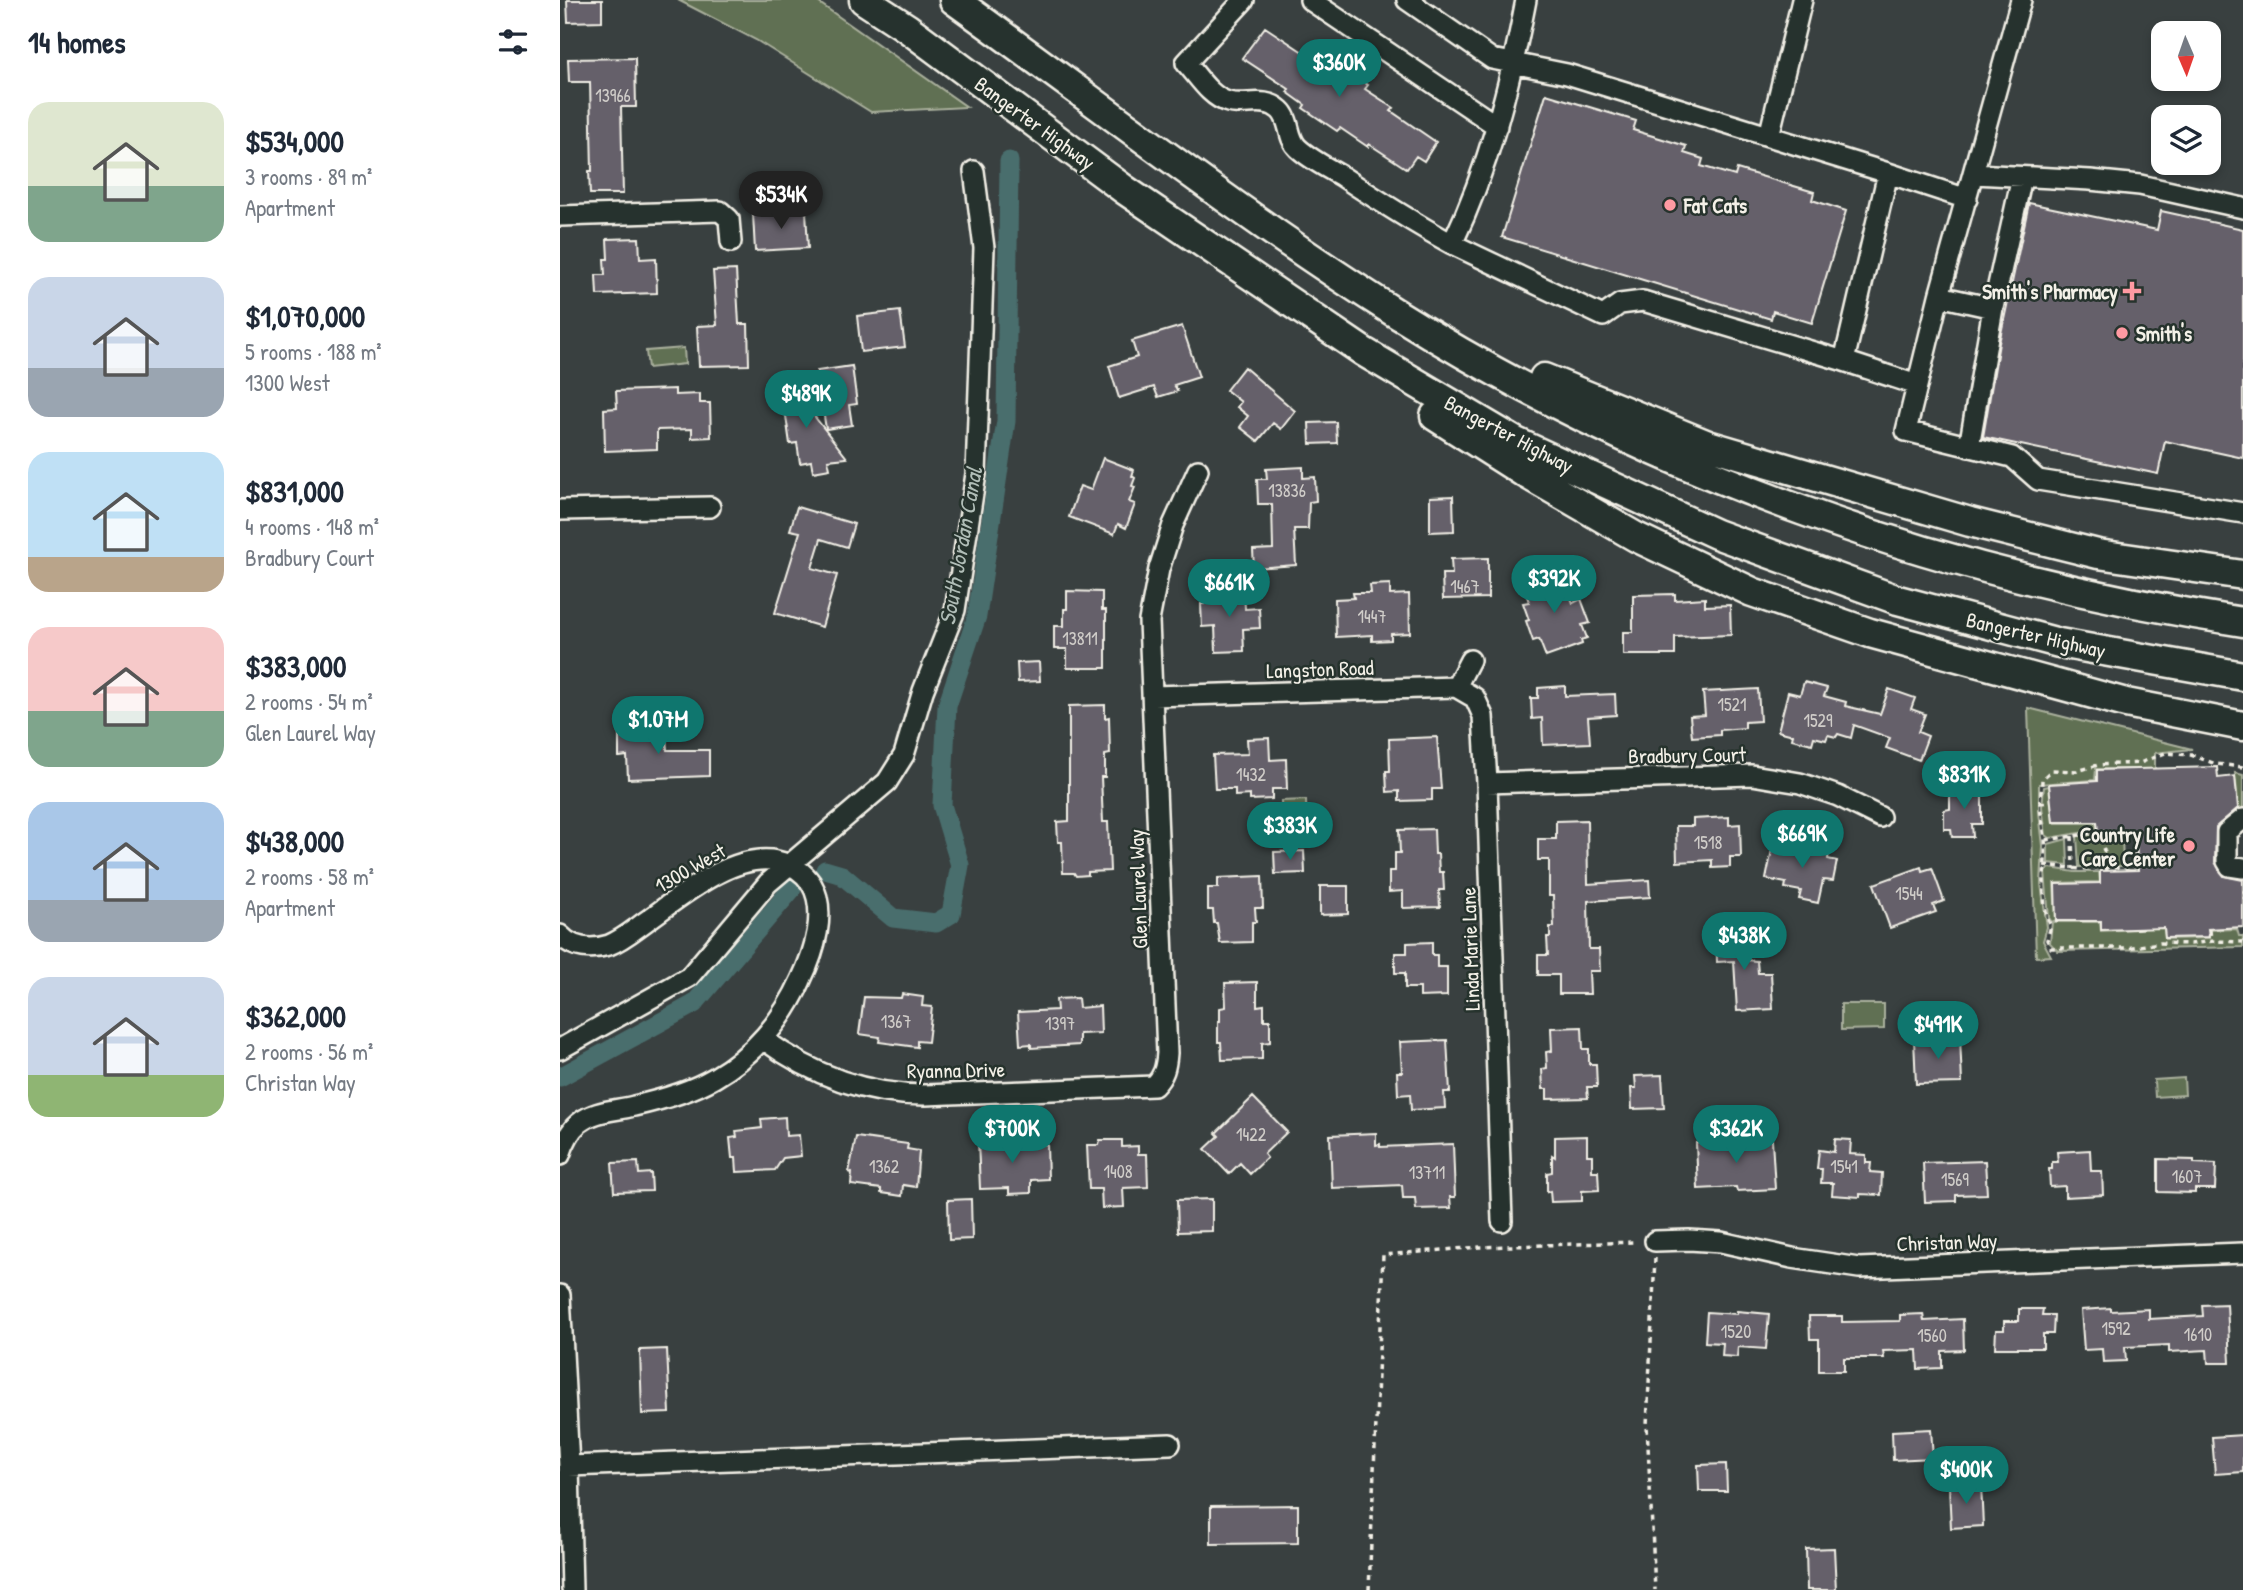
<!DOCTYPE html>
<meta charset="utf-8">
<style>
:root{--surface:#fff;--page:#f2f2f3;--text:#1f2937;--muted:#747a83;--accent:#0f766e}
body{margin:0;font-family:"Patrick Hand",sans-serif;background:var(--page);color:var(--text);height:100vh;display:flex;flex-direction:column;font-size:26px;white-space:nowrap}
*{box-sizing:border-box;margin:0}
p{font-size:23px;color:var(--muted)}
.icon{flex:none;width:38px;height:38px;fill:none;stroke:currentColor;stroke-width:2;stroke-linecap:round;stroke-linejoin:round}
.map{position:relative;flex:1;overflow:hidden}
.details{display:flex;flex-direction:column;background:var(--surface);width:560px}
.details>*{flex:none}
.needle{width:46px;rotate:178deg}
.tools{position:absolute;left:1591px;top:21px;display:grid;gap:14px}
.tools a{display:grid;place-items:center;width:70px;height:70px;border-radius:14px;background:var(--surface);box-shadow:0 4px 10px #0003;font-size:35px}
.price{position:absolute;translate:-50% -60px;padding:0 16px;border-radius:24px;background:var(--accent);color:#fff;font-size:23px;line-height:46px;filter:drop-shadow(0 2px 4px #0008)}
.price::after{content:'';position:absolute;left:50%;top:42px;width:21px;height:16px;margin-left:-10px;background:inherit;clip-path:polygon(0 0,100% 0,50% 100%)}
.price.selected{background:#222;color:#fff}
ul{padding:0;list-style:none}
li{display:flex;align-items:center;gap:21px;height:175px;padding:0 28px}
li span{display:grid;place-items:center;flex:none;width:196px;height:140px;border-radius:21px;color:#555}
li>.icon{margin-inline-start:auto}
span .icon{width:84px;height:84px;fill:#fffc;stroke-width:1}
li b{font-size:30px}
h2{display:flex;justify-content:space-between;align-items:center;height:84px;padding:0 28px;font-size:30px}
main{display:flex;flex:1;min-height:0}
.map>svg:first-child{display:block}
.green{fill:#617052;stroke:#aab09d;stroke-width:2}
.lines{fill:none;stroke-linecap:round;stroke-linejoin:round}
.canal{stroke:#496e6d;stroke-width:19}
.building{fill:#65606b;stroke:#f4f1e8;stroke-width:2}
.minor-casing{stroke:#f4f1e8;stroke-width:24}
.highway-casing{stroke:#f4f1e8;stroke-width:33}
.path{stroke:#f4f1e8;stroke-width:3.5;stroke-dasharray:5 5;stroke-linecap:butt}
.minor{stroke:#26332d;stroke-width:19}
.highway{stroke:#26332d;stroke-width:28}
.poi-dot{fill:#ff9aa2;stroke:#26332d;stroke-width:2.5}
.labels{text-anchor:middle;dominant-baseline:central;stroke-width:5;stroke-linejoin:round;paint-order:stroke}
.number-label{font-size:18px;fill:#d0cdc9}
.street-label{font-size:21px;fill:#f4f1e8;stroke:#26332d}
.poi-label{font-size:21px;font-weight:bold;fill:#f4f1e8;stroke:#26332d;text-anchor:start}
.water-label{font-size:23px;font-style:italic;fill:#b0bdb7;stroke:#26332d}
</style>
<main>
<section class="details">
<h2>14 homes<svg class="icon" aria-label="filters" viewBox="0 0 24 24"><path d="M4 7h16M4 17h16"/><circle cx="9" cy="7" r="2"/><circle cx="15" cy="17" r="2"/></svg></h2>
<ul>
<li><span style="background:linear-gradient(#dfe7d0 60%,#7fa58c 0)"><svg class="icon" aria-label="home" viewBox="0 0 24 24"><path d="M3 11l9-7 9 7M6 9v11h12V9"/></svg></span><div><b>$534,000</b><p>3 rooms · 89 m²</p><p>Apartment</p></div></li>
<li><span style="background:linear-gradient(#c9d6e8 65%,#9aa5b1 0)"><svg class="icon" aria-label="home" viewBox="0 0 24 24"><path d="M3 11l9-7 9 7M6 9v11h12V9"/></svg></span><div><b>$1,070,000</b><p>5 rooms · 188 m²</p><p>1300 West</p></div></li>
<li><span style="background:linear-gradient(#bfe0f5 75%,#b9a48a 0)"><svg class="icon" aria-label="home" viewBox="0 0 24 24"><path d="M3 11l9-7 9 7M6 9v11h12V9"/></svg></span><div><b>$831,000</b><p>4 rooms · 148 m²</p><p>Bradbury Court</p></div></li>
<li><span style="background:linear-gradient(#f6c9c9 60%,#7fa58c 0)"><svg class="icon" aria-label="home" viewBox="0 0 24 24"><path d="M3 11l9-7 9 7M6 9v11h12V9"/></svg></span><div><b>$383,000</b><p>2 rooms · 54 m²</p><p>Glen Laurel Way</p></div></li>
<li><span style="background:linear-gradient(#a9c7e8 70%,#9aa5b1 0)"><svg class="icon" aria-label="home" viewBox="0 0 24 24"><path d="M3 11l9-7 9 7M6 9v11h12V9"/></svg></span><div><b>$438,000</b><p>2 rooms · 58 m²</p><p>Apartment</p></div></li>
<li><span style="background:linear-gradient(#c9d6e8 70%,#8fb573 0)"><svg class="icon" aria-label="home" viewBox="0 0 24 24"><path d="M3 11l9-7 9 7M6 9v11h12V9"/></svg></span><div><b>$362,000</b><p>2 rooms · 56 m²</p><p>Christan Way</p></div></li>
</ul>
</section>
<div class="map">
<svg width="1683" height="1590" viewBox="0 0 1683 1590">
<rect width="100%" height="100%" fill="#394040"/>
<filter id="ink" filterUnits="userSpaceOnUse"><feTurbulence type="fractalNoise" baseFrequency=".0143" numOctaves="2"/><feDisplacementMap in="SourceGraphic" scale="14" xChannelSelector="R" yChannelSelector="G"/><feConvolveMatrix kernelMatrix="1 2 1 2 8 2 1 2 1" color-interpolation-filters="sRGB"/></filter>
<g filter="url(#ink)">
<!-- green -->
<path class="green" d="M118 0H255L407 107 311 112 196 40Z
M124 348 125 364 88 368 86 351Z
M1468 708 1632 749 1595 753V778L1573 769H1536L1535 780 1479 784V812L1483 846 1481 884 1487 927 1483 941 1491 956 1476 957Z
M1675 773 1683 775V810L1679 812Z
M1489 786 1493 823H1536L1537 830 1490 838 1486 835 1482 807 1484 787Z
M746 800 747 836 723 838 721 801Z
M1539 834H1562L1563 866 1519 867 1517 836Z
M1507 839 1508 865 1488 863V844Z
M1490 868 1515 872H1539L1540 882 1494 883 1496 920 1492 922 1489 918 1485 872Z
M1603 919 1605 939 1649 938V930L1677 929 1679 936H1683V947L1498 951 1490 943 1492 922H1540L1541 931 1579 929Z
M1281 1004H1324V1029L1281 1030Z
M1624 1078 1625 1095 1595 1097 1594 1080Z"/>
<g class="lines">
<!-- canal -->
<path class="canal" d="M265 870 282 875 333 918 376 923 391 914 400 865 382 805 387 706 417 616 446 421 449 161
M0 1077 134 1004 232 889"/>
</g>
<!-- building -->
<path class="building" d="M7 0H42V21L8 22Z
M705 27 752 58 754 54 772 66 774 62 808 85 805 89 834 108 831 111 876 142 864 161 856 156 847 169 809 144 808 147 780 128 777 131 743 108 745 105 727 92 729 89 682 58Z
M75 58 76 107H61L63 194H30L29 171H32L30 82H9L8 59Z
M986 94 1076 121 1073 130 1126 146 1124 153 1143 159 1141 166 1175 176 1177 169 1254 192 1252 200 1286 211 1252 323 1213 311 1211 319 942 237Z
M1469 203 1597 230 1601 211 1683 229V458L1605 441 1598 474 1423 437 1439 343Z
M246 211 248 248 195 251 193 214Z
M79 238 80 259 96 258 97 293 37 295 36 275H45L44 259H48L47 239Z
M176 270 179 324H188L189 365 139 366 137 326 157 325 153 271Z
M340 311 345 347 301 352 297 316Z
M622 326 639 377 614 385 618 391 598 397 594 387 559 398 549 366 577 357 572 341Z
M292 366 297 404 289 405 292 425 266 429 257 371Z
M684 367 735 411 721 429 713 423 698 441 680 427 688 416 677 407 681 402 666 390Z
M225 379 287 458 268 460 270 469 253 472 251 461 240 463 237 443 230 444 226 416 208 392Z
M115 389V395L140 394V403H150L151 437 132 438V429L97 430V449L45 451 44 409 57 408 56 391Z
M776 422 777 443 750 444 749 423Z
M543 458 574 470 572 476 575 478 572 486 575 487 569 502 575 504 566 528 558 524 554 534 509 517 520 486 531 490Z
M743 467V478L755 477 756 501 749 502 748 529H734L736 565 694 568 693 550 713 549 712 504H698L697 479H707L706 469Z
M893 496 894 531 870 532V497Z
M237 507 294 524 287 547 261 539 252 568 277 575 262 627 215 613 240 532 230 530Z
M928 558V598L883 599 882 574H892L891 559Z
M995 571 1002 590 1007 588 1013 603 1021 599 1030 623 1022 625 1027 638 1021 640 1022 644 986 657 979 639 973 641 966 621 969 620 963 603 969 602 962 582Z
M830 584V595L849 594 850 633 831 634V640L812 641V635L776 637 775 599 794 598 793 593H811L810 585Z
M507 591 542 592V610H546V668H507V649H494V626H504V609H507Z
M684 592 685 609 699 608 700 628 683 629 684 651 656 652 655 626 642 627 641 604H644V594Z
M1115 594V600L1145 598V606L1170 605 1171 635 1115 637V655H1063V632H1073V595Z
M479 662 480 681 458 682 457 663Z
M1244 682 1267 688 1264 696 1286 702 1285 706 1320 714 1329 689 1355 698 1351 709 1365 714 1358 732 1368 736 1359 760 1326 748 1330 738 1294 725 1291 738 1278 734 1276 737 1268 735 1266 740 1254 737 1252 744 1232 739 1233 735 1218 731 1228 692 1240 695Z
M1005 686V696L1055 694 1056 715 1028 717 1030 743 983 745 982 718 972 719 971 698H978V688Z
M1198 689 1200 721 1185 722V728L1160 730V735L1132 737 1130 716 1145 715 1143 692Z
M545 705V718L549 717 550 754 545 755V777H541L543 822H548L550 871 528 872V875L516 876 514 873H503L502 842H498L497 822 509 821V706Z
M89 724V735L106 734 107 750H149V776L68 779 67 756 59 757V725Z
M877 737 881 789H872V800L839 801V791L827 792 826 771H830L829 739Z
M709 738 710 760 726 759 727 789H712V799L690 800V795L675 796V789H655L653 755 688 754 687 739Z
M1657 767 1658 778 1675 776 1678 808 1656 827 1655 862 1664 876 1683 880V927L1648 929 1649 937 1605 938 1604 928 1541 930V921H1496L1495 884 1540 883V871L1578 870 1575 830 1538 831 1537 822H1493L1489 784 1537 781V770Z
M1422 786V824H1412L1413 837H1392L1391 829H1384V810L1390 809V787Z
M1169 817V825L1180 824 1181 857H1170V867L1152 868V860L1117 862 1116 826H1133V819Z
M1027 820 1028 884 1089 880 1090 897 1028 901 1029 949H1039L1040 971H1029L1030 994H999V975H978V955H988L987 937H990V927H994L993 896H989V860H978V839H996V821Z
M874 829 875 854H878L879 872H883L884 890H879L880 907 843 908V891L829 892V871H835V853H840L839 830Z
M1232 846 1269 850 1268 859 1277 861 1273 881 1263 880 1258 903 1239 899 1241 891 1225 888 1226 883 1206 879 1212 850 1223 852V849L1231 850Z
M744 851 745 873 715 874 714 852Z
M1361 867 1362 871 1372 868 1384 901 1373 905 1376 912 1330 928 1314 884Z
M702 876 703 908H695L696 922H692V942L660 943 657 923H654L653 910H648V888H658V878Z
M760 886H788V914L760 915Z
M1183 928 1185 960 1197 961 1198 973H1211L1213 1009 1177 1011 1174 961 1157 962 1156 929Z
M872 942V955H877V967H887V996L860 997V988H845V973H835V953H847V943Z
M697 982V1006L704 1005V1020H710V1042L702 1043V1059L662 1060 661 1042H658V1021H660V1008L666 1007 665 983Z
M342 994 363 997 362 1006 372 1007 368 1042 357 1041V1047L319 1042 320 1037 299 1034 304 997 341 998Z
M518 998 519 1008 540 1006 541 1033 519 1034V1045L471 1048V1044L460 1045 458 1012 497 1010 496 999Z
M1022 1027 1023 1049H1029V1064H1036L1037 1087H1027L1028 1098 987 1099V1089H983L982 1069 987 1068 986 1052 992 1051 991 1028Z
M1400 1037 1402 1083 1356 1084 1354 1039Z
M887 1040 890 1092H884L885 1108 851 1110 850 1094 838 1095 837 1072H842L840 1042Z
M1102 1075 1104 1108 1072 1109 1071 1088H1076L1075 1076Z
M693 1097 727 1132 704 1154 707 1158 690 1174 680 1163 669 1174 645 1149 659 1136 656 1133Z
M225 1117 226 1136 239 1135 241 1156 223 1158 215 1170 177 1172 176 1158H172L170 1138 177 1137 176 1131 202 1128 201 1119Z
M816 1133V1145L820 1144V1147L893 1144 895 1197H890L891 1208 856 1209 855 1198H843L842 1185 772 1188 770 1135Z
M1027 1136V1155H1032V1171H1038L1039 1190 1022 1191V1201L991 1202 990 1191 987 1192V1173L992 1172V1155L995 1157V1137Z
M296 1137 348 1144 347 1149 359 1151 356 1187 343 1185 342 1196 321 1193V1189L291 1185 292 1173 289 1172Z
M443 1139V1141L470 1140V1145L487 1144 488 1179 471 1180V1193L449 1194V1188L420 1189 418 1140Z
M1275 1139 1291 1140 1290 1154 1306 1155V1163H1311L1310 1172 1322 1173 1321 1195 1300 1194V1197L1272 1195 1273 1183H1261L1262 1169H1257L1259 1150 1274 1152Z
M540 1140H562V1147L578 1146V1154H587L588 1187 563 1188 564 1207 542 1208 541 1189H529L527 1145H539Z
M1212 1140 1215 1189 1177 1191 1176 1187 1138 1189 1136 1143Z
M1530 1150 1531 1171H1542L1543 1195 1505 1197V1186L1490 1187 1489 1169H1492V1162H1498L1497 1152Z
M1598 1159 1634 1160V1163L1656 1164 1655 1189H1635V1193L1598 1192Z
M1425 1161 1427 1194 1396 1195V1201L1365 1202 1363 1163Z
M78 1162 79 1174 91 1173 92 1191 54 1192 52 1163Z
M411 1199 412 1239 389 1240 388 1200Z
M652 1199V1231L618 1232 617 1200Z
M1667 1304 1670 1363H1648L1647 1350 1609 1352V1345L1565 1347 1566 1361 1543 1362 1542 1349 1524 1350 1521 1310 1551 1308V1311L1589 1309V1319L1643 1316 1642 1305Z
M1459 1309H1483L1482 1315H1494L1493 1334H1483V1348H1435L1436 1330H1444V1321H1459Z
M1177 1311 1209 1314 1206 1349 1178 1347 1177 1357 1162 1356 1163 1343 1145 1342 1147 1312 1177 1314Z
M1363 1314 1364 1321 1403 1319 1404 1350 1382 1351V1368L1358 1369 1357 1350 1323 1351 1324 1358H1284V1371H1259V1339H1250L1249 1316H1282V1322L1340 1321V1315Z
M107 1349 110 1413 82 1414 80 1350Z
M1371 1429 1373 1458 1333 1460 1332 1431Z
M1683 1435V1472L1655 1474 1652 1437Z
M1166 1464 1167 1491H1139L1138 1465Z
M1421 1484 1423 1526 1391 1528 1389 1486Z
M738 1505V1543L651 1544V1506Z
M1274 1548 1276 1590H1247L1246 1549Z"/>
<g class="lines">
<!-- minor casing -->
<g class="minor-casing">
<path id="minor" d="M684 0 626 63C638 76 650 97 668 102 685 107 705 96 720 110 731 120 727 138 738 148 751 160 768 168 783 177 819 201 854 223 892 244
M750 0 937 126
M847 0 932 59 1007 74 1328 173
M966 0C950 84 929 167 892 244L1043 316 1060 304 1083 301 1284 361 1328 173 1407 199
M1461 0 1379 296 1346 431 1452 457 1478 480 1683 513
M1209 136 1242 0
M1414 174 1530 180 1580 185 1683 208
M0 216 160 211 169 219 171 242
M1379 296 1433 308
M1284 361 1357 385
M1409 447 1433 308 1462 177
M0 510 150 507
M896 687 910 660
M593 696 896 687 915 698 923 716 927 783 942 1221
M927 783 1192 775 1240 783 1278 796 1320 817
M1683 819 1667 832V861L1670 866 1683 868
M0 935C13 949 32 950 49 945 62 940 74 930 85 922 119 898 172 852 217 861 231 864 243 871 251 883 268 911 254 953 241 980 223 1020 193 1056 154 1078 130 1092 101 1100 74 1106 55 1111 35 1110 19 1123 9 1131 4 1143 0 1155
M203 1039C252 1075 304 1095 365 1095L594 1086C604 1076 606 1067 607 1053L589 621 599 569 613 525 638 470
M0 1049 129 977 208 883 327 782 344 755 363 691 395 610 416 474 424 248 414 171
M1095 1241 1129 1240 1161 1242 1232 1258 1299 1268 1683 1253
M0 1295 9 1466 12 1590
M9 1466 610 1444"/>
</g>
<!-- highway casing -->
<g class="highway-casing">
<path id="highway" d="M304 0 347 28 565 190 804 352 956 442 1156 534 1338 600 1499 643 1683 676
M394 0C540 105 682 216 834 312 1092 474 1382 576 1683 622
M984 378 1148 445 1410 522 1538 554 1683 575
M875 416 963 472 1076 537 1192 592 1310 633 1566 703 1683 726"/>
</g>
<!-- path -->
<path class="path" d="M1683 767 1656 764 1631 755 1605 753 1580 763 1538 765 1517 771 1492 770 1482 779C1482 788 1480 797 1480 806 1481 817 1484 828 1485 839 1487 865 1478 902 1491 926L1487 940 1491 948H1566L1600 943 1630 944 1654 941 1683 942
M1480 803 1491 802
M1512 836 1513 869
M1543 848 1552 868
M1484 865 1520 869 1575 867 1574 832 1535 833 1485 840
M1650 930 1651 941
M1095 1258 1087 1425 1095 1590
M809 1590 823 1255 920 1247 1076 1242"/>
<!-- minor -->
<use href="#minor" class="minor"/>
<!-- highway -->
<use href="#highway" class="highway"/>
</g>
</g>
<!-- markers -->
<g class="poi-dot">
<circle cx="1110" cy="205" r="7"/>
<path d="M1568.5 280.5h7v7h7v7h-7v7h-7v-7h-7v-7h7z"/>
<circle cx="1562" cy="333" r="7"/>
<circle cx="1629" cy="846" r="7"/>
</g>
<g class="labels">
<!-- number labels -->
<g class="number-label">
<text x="53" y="95">13966</text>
<text x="727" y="490">13836</text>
<text x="905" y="586">1467</text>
<text x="812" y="616">1447</text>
<text x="520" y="638">13811</text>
<text x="1172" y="704">1521</text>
<text x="1258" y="720">1529</text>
<text x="691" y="774">1432</text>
<text x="1148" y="842">1518</text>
<text x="1349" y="893">1544</text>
<text x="336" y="1021">1367</text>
<text x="500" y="1023">1397</text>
<text x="691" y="1134">1422</text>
<text x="324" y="1166">1362</text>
<text x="1284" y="1166">1541</text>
<text x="558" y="1171">1408</text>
<text x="867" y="1172">13711</text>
<text x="1627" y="1176">1607</text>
<text x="1395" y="1179">1569</text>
<text x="1556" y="1328">1592</text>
<text x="1176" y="1331">1520</text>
<text x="1638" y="1334">1610</text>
<text x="1372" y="1335">1560</text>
</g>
<!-- street labels -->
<g class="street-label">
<text transform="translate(475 123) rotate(36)">Bangerter Highway</text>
<text transform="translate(949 434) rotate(28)">Bangerter Highway</text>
<text transform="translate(1476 635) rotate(13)">Bangerter Highway</text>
<text transform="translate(760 669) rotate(-2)">Langston Road</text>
<text transform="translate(1127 755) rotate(-1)">Bradbury Court</text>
<text transform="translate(130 868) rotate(-30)">1300 West</text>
<text transform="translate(578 889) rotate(-92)">Glen Laurel Way</text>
<text transform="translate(910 949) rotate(-92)">Linda Marie Lane</text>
<text transform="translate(396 1070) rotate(-1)">Ryanna Drive</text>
<text transform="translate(1387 1242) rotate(-2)">Christan Way</text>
</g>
<!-- poi labels -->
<g class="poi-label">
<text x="1124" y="205">Fat Cats</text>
<text x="1558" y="291" text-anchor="end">Smith's Pharmacy</text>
<text x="1576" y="333">Smith's</text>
<text x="1615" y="834" text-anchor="end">Country Life<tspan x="1615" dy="24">Care Center</tspan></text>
</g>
<!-- water labels -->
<g class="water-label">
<text transform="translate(400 546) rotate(-80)">South Jordan Canal</text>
</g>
</g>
</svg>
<div class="tools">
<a><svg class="needle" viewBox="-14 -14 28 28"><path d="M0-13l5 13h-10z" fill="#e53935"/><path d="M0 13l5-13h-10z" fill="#747a83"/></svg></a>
<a><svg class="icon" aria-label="layers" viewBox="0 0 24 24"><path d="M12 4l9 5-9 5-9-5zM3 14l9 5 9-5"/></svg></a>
</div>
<b class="price" style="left:779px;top:99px">$360K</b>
<b class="price selected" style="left:221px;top:231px">$534K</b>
<b class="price" style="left:246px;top:430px">$489K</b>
<b class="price" style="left:994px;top:615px">$392K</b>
<b class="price" style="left:669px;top:619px">$661K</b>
<b class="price" style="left:98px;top:756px">$1.07M</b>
<b class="price" style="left:1404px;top:811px">$831K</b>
<b class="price" style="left:730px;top:862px">$383K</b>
<b class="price" style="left:1242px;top:870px">$669K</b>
<b class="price" style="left:1184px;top:972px">$438K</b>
<b class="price" style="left:1378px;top:1061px">$491K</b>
<b class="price" style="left:452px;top:1165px">$700K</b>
<b class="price" style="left:1176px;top:1165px">$362K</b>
<b class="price" style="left:1406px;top:1506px">$400K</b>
</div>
</main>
